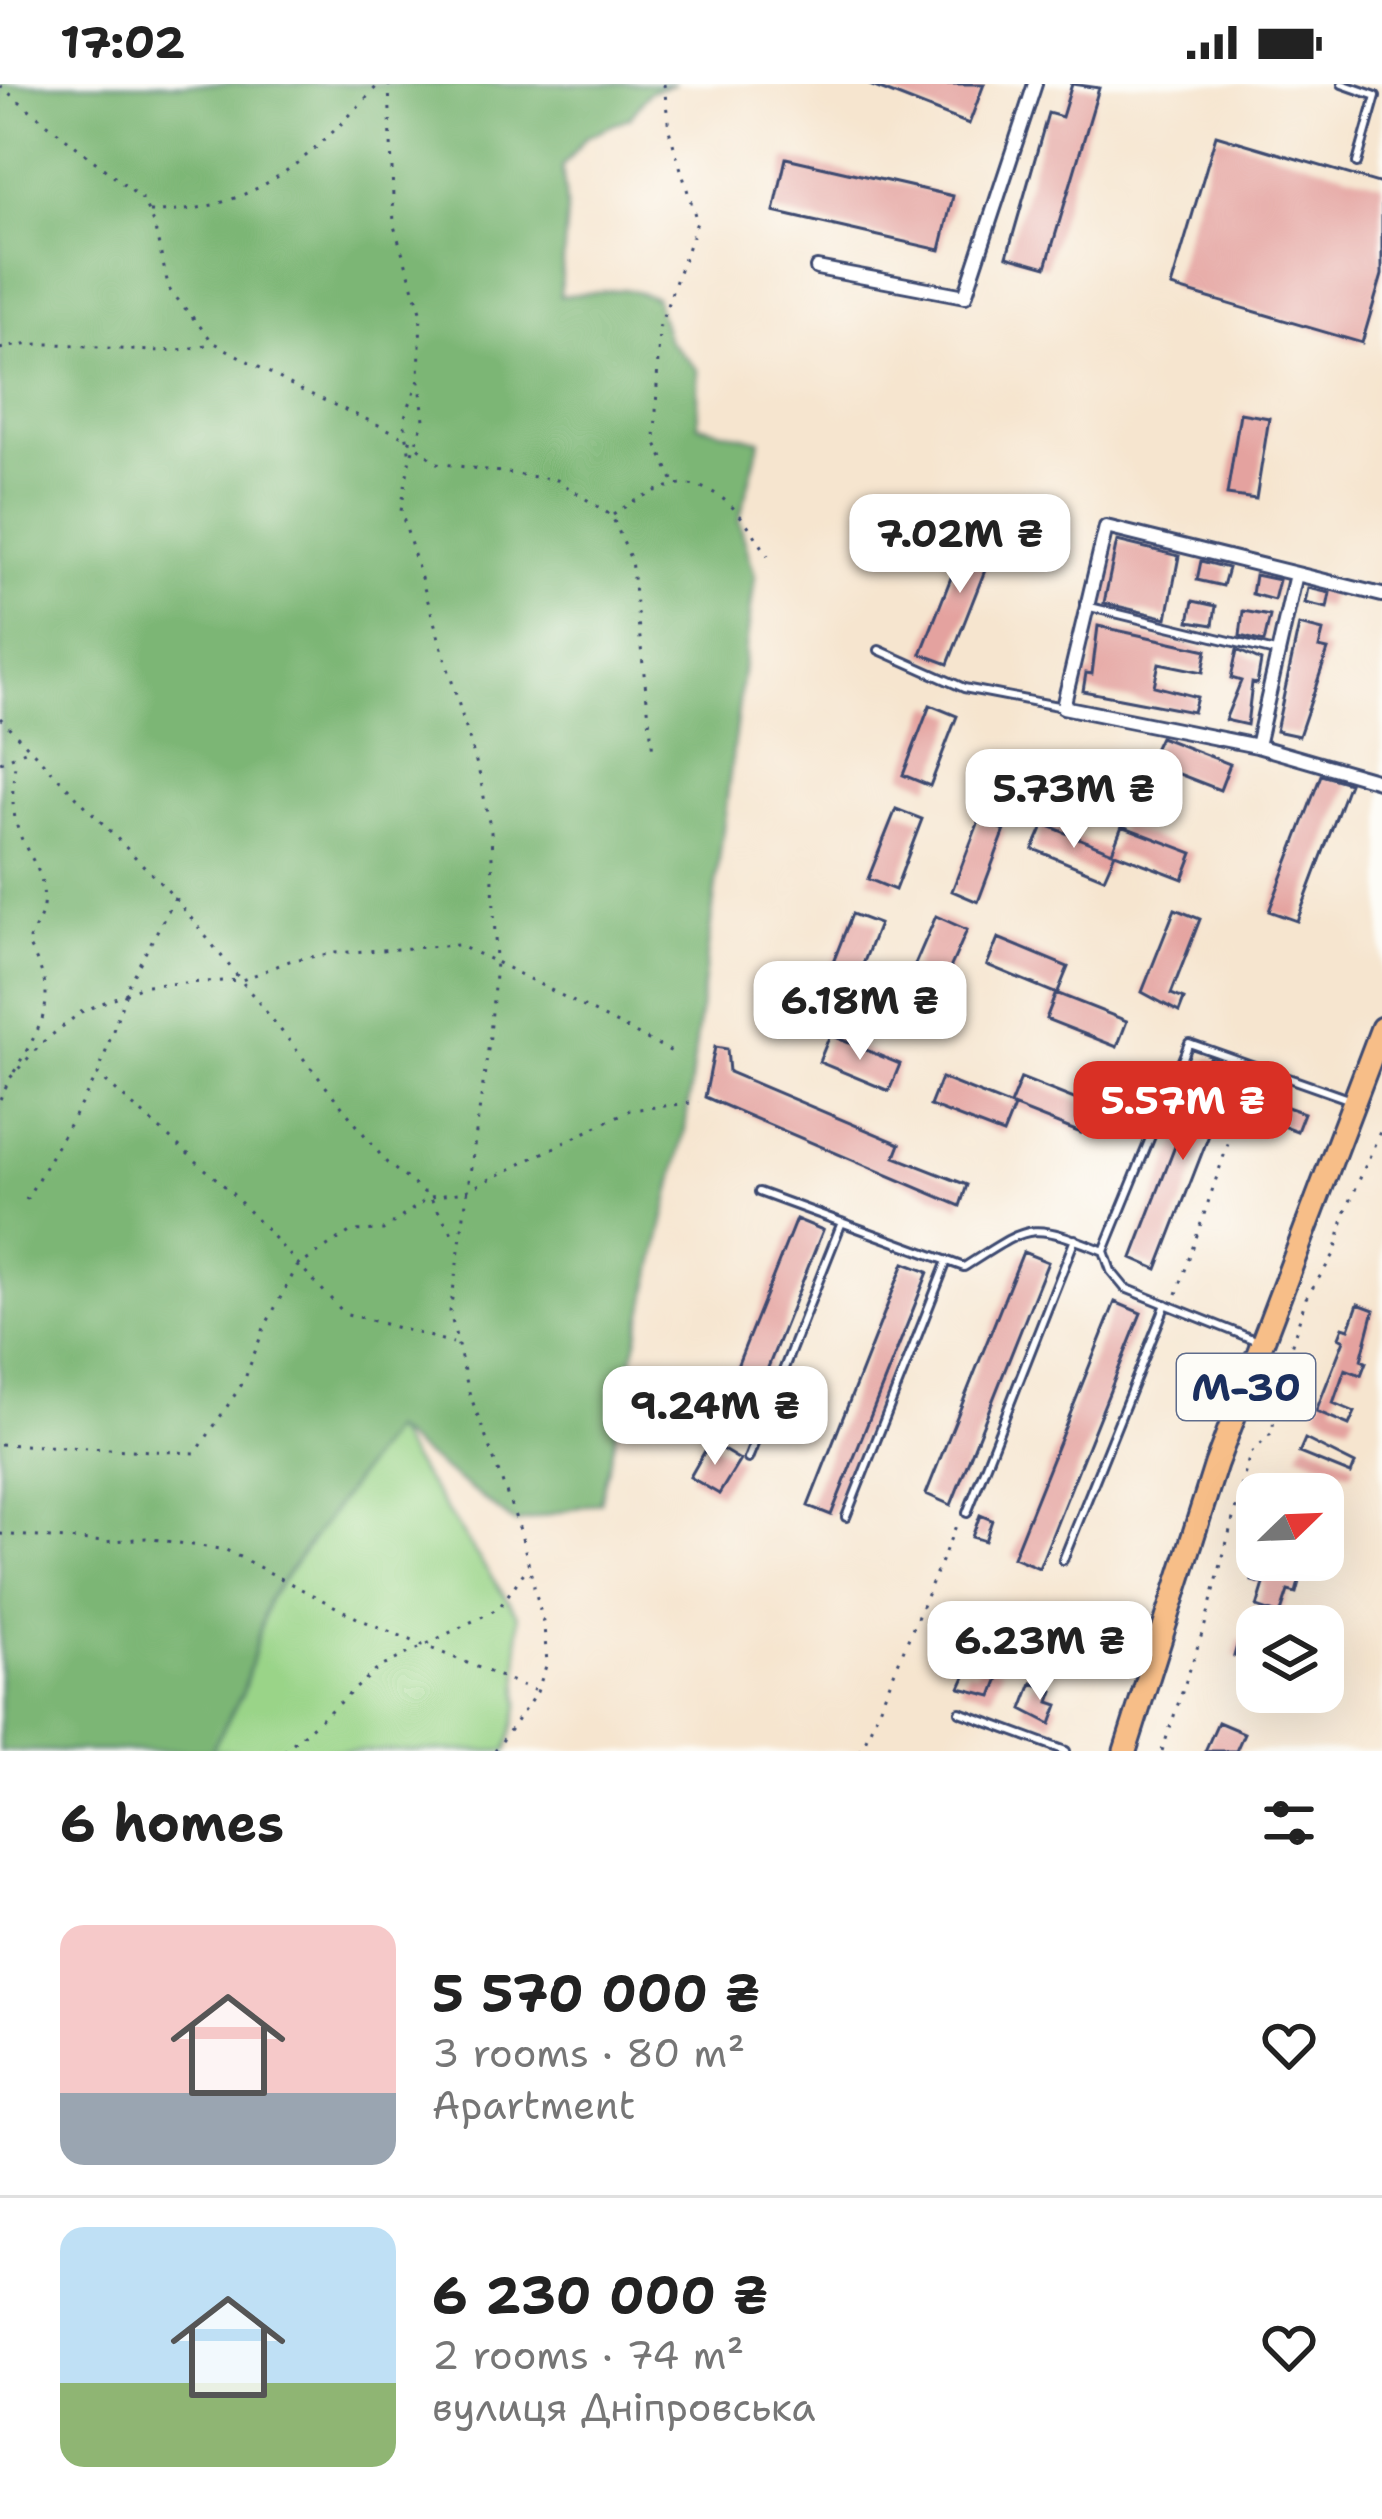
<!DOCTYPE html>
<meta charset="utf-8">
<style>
:root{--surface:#fff;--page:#f2f2f2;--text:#222;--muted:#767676;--line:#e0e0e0;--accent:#d93025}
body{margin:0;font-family:"Shantell Sans",sans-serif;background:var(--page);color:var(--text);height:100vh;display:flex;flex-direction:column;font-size:45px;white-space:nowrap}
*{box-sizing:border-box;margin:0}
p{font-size:39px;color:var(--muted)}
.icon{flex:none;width:66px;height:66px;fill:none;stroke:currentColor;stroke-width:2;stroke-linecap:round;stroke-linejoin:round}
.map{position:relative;height:1667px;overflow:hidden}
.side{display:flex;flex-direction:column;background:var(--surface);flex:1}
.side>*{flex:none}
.needle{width:78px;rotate:67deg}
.tools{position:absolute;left:1236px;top:1389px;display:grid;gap:24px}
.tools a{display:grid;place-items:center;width:108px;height:108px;border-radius:24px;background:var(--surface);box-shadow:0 12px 48px #0002;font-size:60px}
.price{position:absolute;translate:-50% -102px;padding:0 27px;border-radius:24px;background:#fff;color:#222;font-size:39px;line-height:78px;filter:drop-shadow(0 3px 6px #0008)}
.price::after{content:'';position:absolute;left:50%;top:72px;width:36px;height:27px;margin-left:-18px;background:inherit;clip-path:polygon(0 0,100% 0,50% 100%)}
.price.on{background:var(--accent);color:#fff}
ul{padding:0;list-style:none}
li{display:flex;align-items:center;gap:36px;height:300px;padding:0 60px}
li+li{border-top:3px solid var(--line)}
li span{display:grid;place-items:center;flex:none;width:336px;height:240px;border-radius:24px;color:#555}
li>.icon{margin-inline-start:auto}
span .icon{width:144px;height:144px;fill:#fffc;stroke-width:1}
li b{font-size:51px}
h2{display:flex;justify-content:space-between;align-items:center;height:144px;padding:0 60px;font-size:51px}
.status{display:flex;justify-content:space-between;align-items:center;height:84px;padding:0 60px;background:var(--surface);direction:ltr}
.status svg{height:33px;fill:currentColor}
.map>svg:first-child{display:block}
.green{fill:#9ad488;stroke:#5a8273;stroke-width:3}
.forest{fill:#7bb674;stroke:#4b7269;stroke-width:3}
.building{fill:#e4a29f}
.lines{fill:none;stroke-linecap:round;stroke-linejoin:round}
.service-casing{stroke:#3c4a6f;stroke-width:12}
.minor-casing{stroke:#3c4a6f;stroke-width:18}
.trunk-casing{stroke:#3c4a6f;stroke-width:27}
.path{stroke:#3c4a6f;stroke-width:3;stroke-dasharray:3 9;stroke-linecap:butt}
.service{stroke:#fff;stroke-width:6}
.minor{stroke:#fff;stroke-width:12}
.trunk{stroke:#f7be88;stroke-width:21}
.labels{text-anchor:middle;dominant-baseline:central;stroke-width:9;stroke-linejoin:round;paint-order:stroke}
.shield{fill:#fdfcf7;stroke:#5f6c8c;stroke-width:3}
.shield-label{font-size:39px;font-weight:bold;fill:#1b2f5e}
</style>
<div class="status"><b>17:02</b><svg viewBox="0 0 49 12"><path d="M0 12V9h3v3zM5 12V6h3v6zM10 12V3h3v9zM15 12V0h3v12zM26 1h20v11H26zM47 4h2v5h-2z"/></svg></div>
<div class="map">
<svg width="1382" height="1667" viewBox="0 0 1382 1667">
<rect width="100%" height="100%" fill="#fdfcf7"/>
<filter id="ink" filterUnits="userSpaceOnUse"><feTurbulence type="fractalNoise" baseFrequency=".00833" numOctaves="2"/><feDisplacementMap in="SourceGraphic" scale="24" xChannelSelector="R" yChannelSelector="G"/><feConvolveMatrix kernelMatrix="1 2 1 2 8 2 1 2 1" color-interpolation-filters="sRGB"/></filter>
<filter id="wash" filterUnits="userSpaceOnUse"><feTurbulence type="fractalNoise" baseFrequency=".004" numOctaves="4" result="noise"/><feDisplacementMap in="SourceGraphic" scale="48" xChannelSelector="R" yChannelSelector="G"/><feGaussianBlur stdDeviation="2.7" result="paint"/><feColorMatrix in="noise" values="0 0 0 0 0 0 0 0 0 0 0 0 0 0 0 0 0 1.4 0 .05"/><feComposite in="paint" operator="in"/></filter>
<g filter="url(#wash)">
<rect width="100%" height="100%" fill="#f6e5cf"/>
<!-- green -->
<path class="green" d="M391 1345 518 1532 519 1623 507 1667H211L243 1608 268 1516Z"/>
<!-- forest -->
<path class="forest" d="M0 0H675L650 7 630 33 586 53 562 83 567 128 560 212 624 205 655 213 667 254 698 286V341L760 356 739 437 755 492 685 1045 600 1418 515 1439 391 1346 268 1516 243 1608 211 1667H0Z"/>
<g id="blocks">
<!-- building -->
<path class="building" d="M867 0H984L969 40Z
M1072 0 1099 4 1046 183 1007 172 1048 29 1062 33Z
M1216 51 1382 100V191L1362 259 1171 203Z
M786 74 953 112 940 166 774 128Z
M1240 329 1269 334 1256 415 1227 411Z
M971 443 998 453 948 580 921 570Z
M1117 457 1179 472 1167 534 1104 519Z
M1201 477 1228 484 1223 502 1197 496Z
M1255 491 1279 496 1274 516 1252 510Z
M1308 504 1330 509 1327 524 1305 519Z
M1193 517 1216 522 1213 541 1189 537Z
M1243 527 1270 532 1264 558 1240 552Z
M1299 541 1323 547 1319 564 1328 566 1299 652 1276 647Z
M1098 542 1207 566 1203 588 1159 579 1154 602 1197 613 1193 628 1083 607 1086 589 1092 590Z
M1237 566 1261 577 1257 600 1252 599 1247 641 1225 636 1241 597 1231 594Z
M930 621 957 632 930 702 903 691Z
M1160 653 1230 680 1220 706 1148 678Z
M1321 691 1349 699 1297 837 1269 827Z
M896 725 922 735 895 806 868 795Z
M979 737 1005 746 978 818 952 807Z
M1044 740 1115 769 1104 794 1033 765Z
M1122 742 1193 769 1183 795 1112 768Z
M1175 825 1200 835 1171 910 1184 915 1179 928 1142 908Z
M852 830 879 840 844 928 818 917Z
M936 832 967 846 944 898 913 885Z
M998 854 1068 883 1057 910 987 881Z
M1056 909 1127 937 1117 963 1046 935Z
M830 951 900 980 889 1007 819 978Z
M715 963 727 965 729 988 900 1060 895 1073 967 1101 960 1122 705 1013Z
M1209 974 1235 984 1157 1185 1132 1174Z
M941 994 1014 1023 1003 1050 930 1022Z
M1021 994 1092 1022 1081 1049 1010 1021Z
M1267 994 1283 1000 1276 1019 1304 1029 1297 1047 1254 1031Z
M796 1135 823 1146 747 1336 720 1325Z
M1023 1168 1048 1178 951 1421 926 1410Z
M904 1179 928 1188 831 1431 808 1422Z
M1115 1218 1141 1229 1039 1484 1013 1473Z
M1358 1220 1374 1226 1361 1276 1366 1278 1361 1291 1345 1285 1333 1319 1355 1328 1349 1341 1316 1327 1344 1256 1339 1253 1343 1243 1349 1245Z
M1305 1355 1355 1380 1351 1390 1299 1369Z
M710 1358 740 1376 719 1410 690 1393Z
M980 1431 992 1436 985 1457 972 1453Z
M1258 1476H1296L1290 1491 1300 1494 1296 1509 1288 1507 1280 1531 1257 1523 1264 1500 1252 1497Z
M1239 1555 1257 1561V1579L1234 1572Z
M1078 1557 1098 1565 1093 1578 1073 1571Z
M980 1578 1002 1586 992 1612 960 1604 968 1586 976 1589Z
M1032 1599 1053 1607 1049 1618 1058 1621 1051 1640 1022 1625Z
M1218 1638 1244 1649 1236 1667H1205Z"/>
</g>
</g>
<g filter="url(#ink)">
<use href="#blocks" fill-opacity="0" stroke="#3c4a6f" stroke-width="3"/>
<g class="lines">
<!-- service casing -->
<g class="service-casing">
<path id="service" d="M1342 0 1376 12 1357 79
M1090 523 1275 568
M879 566 964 604 1063 623
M759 1108 964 1183C1032 1140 1028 1137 1104 1167L1111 1187 1125 1204 1260 1258
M1104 1167 1189 959 1348 1015
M748 1375 842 1138
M967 1429 1075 1155
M846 1433 947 1177
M1063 1476 1166 1220
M960 1628 1066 1667"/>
</g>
<!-- minor casing -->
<g class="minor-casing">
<path id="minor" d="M817 184 965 212 1035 0
M1382 511 1106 443 1063 623 1257 662 1382 698
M1257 662 1296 490"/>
</g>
<!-- trunk casing -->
<g class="trunk-casing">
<path id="trunk" d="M1125 1667 1216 1380 1382 944"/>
</g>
<!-- path -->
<path class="path" d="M389 0 394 142 421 227 419 296 404 335 410 373 401 427 479 688 491 748 496 878 674 969
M664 0 669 46 697 138 659 244 655 357 674 398
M0 2 142 115 154 141 169 205 213 258 299 305 405 353 437 379 557 396 612 432 631 476 653 668
M150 128C255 129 312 73 379 0
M0 265C70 248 143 281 213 259
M412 369 424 336 420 298
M613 431C687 378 724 397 768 472
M0 634 175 814 387 1079 430 1113 456 1156
M0 678 27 666
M175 814 129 899 98 991 228 1105 344 1229 453 1259
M14 988C45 935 61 915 27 859 32 849 42 834 43 823 49 766 0 770 16 675
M0 1015 10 994 43 958 81 928 145 901 242 896 292 876 335 869 458 861 496 878 490 952 450 1228 469 1308 520 1446 544 1542 547 1579 537 1608 495 1667
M26 1116 97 992
M1177 1210 1251 992
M0 1360 196 1369 244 1297 264 1244 297 1183 351 1147 383 1146 430 1113 464 1108 630 1026 699 1018
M0 1450 104 1458 146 1454 226 1466 359 1535 536 1607
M284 1667 379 1584 499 1524 527 1484
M861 1667 958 1437
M1162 1667 1205 1541 1250 1370 1273 1348 1274 1318 1306 1214 1335 1169 1346 1127 1382 1043"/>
<!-- service -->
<use href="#service" class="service"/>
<!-- minor -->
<use href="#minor" class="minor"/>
<!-- trunk -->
<use href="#trunk" class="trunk"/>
</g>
</g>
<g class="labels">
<!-- shield labels -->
<rect class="shield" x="1177" y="1270" width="138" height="66" rx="9"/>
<g class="shield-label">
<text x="1246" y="1303">М-30</text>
</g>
</g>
</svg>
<div class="tools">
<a><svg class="needle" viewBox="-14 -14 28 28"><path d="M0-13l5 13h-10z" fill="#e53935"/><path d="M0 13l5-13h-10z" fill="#767676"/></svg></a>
<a><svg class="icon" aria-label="layers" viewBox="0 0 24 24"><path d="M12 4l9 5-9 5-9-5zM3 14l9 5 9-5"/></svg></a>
</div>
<b class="price" style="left:960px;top:512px">7.02M ₴</b>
<b class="price" style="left:1074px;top:767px">5.73M ₴</b>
<b class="price" style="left:860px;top:979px">6.18M ₴</b>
<b class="price on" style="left:1183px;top:1079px">5.57M ₴</b>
<b class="price" style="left:715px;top:1384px">9.24M ₴</b>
<b class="price" style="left:1040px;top:1619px">6.23M ₴</b>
</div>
<section class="side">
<h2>6 homes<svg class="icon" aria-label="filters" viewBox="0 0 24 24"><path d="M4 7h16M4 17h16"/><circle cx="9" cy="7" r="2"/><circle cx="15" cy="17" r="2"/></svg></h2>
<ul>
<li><span style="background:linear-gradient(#f6c9c9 70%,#9aa5b1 0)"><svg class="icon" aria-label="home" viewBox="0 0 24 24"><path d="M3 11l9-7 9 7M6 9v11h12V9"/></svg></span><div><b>5 570 000 ₴</b><p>3 rooms · 80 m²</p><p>Apartment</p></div><svg class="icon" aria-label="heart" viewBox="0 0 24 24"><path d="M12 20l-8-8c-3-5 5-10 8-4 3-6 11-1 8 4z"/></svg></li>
<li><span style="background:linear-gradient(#bfe0f5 65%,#8fb573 0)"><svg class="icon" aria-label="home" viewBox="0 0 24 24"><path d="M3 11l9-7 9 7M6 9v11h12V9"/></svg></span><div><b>6 230 000 ₴</b><p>2 rooms · 74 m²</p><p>вулиця Дніпровська</p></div><svg class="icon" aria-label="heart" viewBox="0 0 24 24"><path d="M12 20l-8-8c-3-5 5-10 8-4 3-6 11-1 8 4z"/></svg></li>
</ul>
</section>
